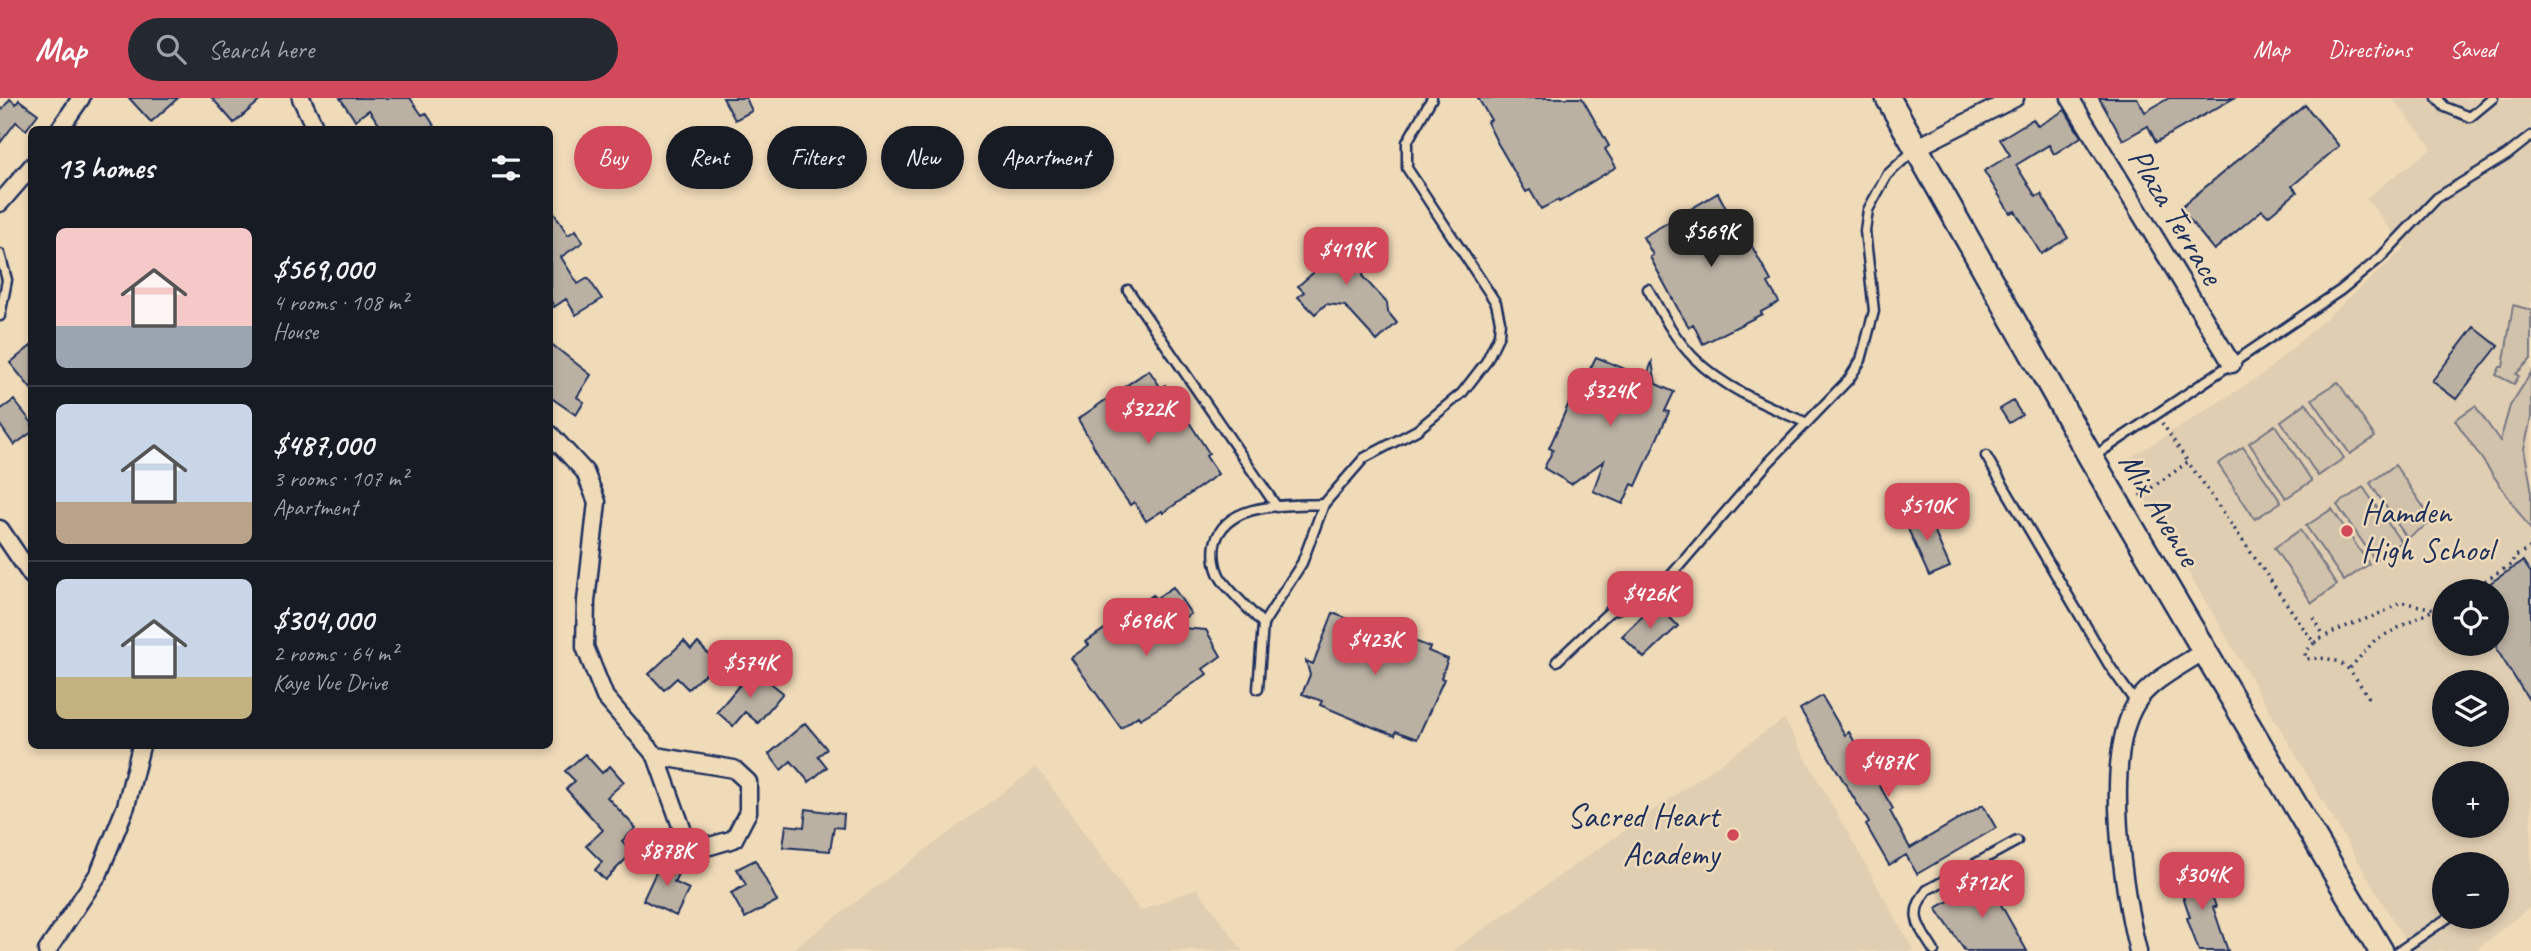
<!DOCTYPE html>
<meta charset="utf-8">
<style>
:root{--surface:#171b24;--page:#242831;--text:#f1f3f6;--muted:#9ea1a6;--line:#363941;--accent:#d1495b}
body{margin:0;font-family:Caveat,sans-serif;background:var(--page);color:var(--text);height:100vh;display:flex;flex-direction:column;font-size:26px;white-space:nowrap}
*{box-sizing:border-box;margin:0}
p{font-size:23px;color:var(--muted)}
.icon{flex:none;width:38px;height:38px;fill:none;stroke:currentColor;stroke-width:2;stroke-linecap:round;stroke-linejoin:round}
.map{position:relative;flex:1;overflow:hidden}
.side{position:absolute;left:28px;top:28px;width:525px;height:623px;display:flex;flex-direction:column;background:var(--surface);border-radius:10px;box-shadow:0 4px 10px #0003}
.side>*{flex:none}
.hud{position:absolute;left:574px;top:28px;width:665px;height:63px;display:flex;gap:14px}
.fabs{position:absolute;left:2432px;top:481px;display:grid;gap:14px}
.fabs a{display:grid;place-items:center;width:77px;height:77px;border-radius:50%;background:var(--surface);box-shadow:0 4px 10px #0003;font-size:35px}
.price{position:absolute;translate:-50% -60px;padding:0 16px;border-radius:14px;background:var(--accent);color:#fff;font-size:23px;line-height:46px;filter:drop-shadow(0 2px 4px #0008)}
.price::after{content:'';position:absolute;left:50%;top:42px;width:21px;height:16px;margin-left:-10px;background:inherit;clip-path:polygon(0 0,100% 0,50% 100%)}
.price.current{background:#222;color:#fff}
ul{padding:0;list-style:none}
li{display:flex;align-items:center;gap:21px;height:175px;padding:0 28px}
li+li{border-top:2px solid var(--line)}
li span{display:grid;place-items:center;flex:none;width:196px;height:140px;border-radius:10px;color:#555}
li>.icon{margin-inline-start:auto}
span .icon{width:84px;height:84px;fill:#fffc;stroke-width:1}
li b{font-size:30px}
h2{display:flex;justify-content:space-between;align-items:center;height:84px;padding:0 28px;font-size:30px}
.chip{padding:0 24px;border-radius:32px;background:var(--surface);box-shadow:0 4px 10px #0003;font-size:24px;line-height:63px}
.chip.current{background:var(--accent);color:#fff}
header{display:flex;align-items:center;gap:42px;box-sizing:border-box;height:98px;padding:0 35px;background:var(--accent);color:#fff}
header strong{font-size:33px}
nav{display:flex;gap:38px;margin-inline-start:auto;font-size:24px}
.search{width:490px;height:63px;background:var(--page);display:flex;align-items:center;gap:18px;box-sizing:border-box;padding:0 24px;border-radius:38px;color:var(--muted);font-size:26px}
.map>svg:first-child{display:block}
.built{fill:#e0ceb2;fill-rule:evenodd}
.green{fill:#d1c2ac;stroke:#767885;stroke-width:2}
.building{fill:#bbb1a3;stroke:#1b2f5e;stroke-width:2}
.lines{fill:none;stroke-linecap:round;stroke-linejoin:round}
.lane-casing{stroke:#1b2f5e;stroke-width:13}
.street-casing{stroke:#1b2f5e;stroke-width:21}
.secondary-casing{stroke:#1b2f5e;stroke-width:28}
.path{stroke:#1b2f5e;stroke-width:3.5;stroke-dasharray:2 5;stroke-linecap:butt}
.lane{stroke:#f0dbb9;stroke-width:8}
.street{stroke:#f0dbb9;stroke-width:16}
.secondary{stroke:#f0dbb9;stroke-width:23}
.poi-dot{fill:#d1495b;stroke:#f0dbb9;stroke-width:2.5}
.labels{text-anchor:middle;dominant-baseline:central;stroke-width:5;stroke-linejoin:round;paint-order:stroke}
.street-label{font-size:33px;fill:#1b2f5e;stroke:#f0dbb9}
.poi-label{font-size:33px;fill:#1b2f5e;stroke:#f0dbb9;text-anchor:start}
</style>
<header>
<strong>Map</strong>
<div class="search"><svg class="icon" aria-label="search" viewBox="0 0 24 24"><circle cx="10" cy="10" r="6"/><path d="M15 15l6 6"/></svg>Search here</div>
<nav><a>Map</a><a>Directions</a><a>Saved</a></nav>
</header>
<div class="map">
<svg width="2531" height="853" viewBox="0 0 2531 853">
<rect width="100%" height="100%" fill="#f0dbb9"/>
<filter id="ink" filterUnits="userSpaceOnUse"><feTurbulence type="fractalNoise" baseFrequency=".0143" numOctaves="2"/><feDisplacementMap in="SourceGraphic" scale="14" xChannelSelector="R" yChannelSelector="G"/><feConvolveMatrix kernelMatrix="1 2 1 2 8 2 1 2 1" color-interpolation-filters="sRGB"/></filter>
<g filter="url(#ink)">
<!-- built -->
<path class="built" d="M2392 0H2531V808L2475 853H2411L2128 372 2127 362 2263 276 2405 150 2366 100 2432 50ZM2445 494H2497V546H2445ZM2445 584H2497V637H2445ZM2445 676H2497V728H2445ZM2445 766H2497V819H2445Z
M1784 621 1914 853H1452Z
M1037 669 1140 813 1197 790 1243 853H790Z"/>
<!-- green -->
<path class="green" d="M2513 207 2531 212V261L2516 276 2519 278 2514 286 2496 277 2500 269H2503Z
M2531 275V320L2524 351 2531 388V432L2455 322 2475 308 2500 343 2510 308Z
M2338 284 2375 339 2350 356 2312 301Z
M2306 305 2344 360 2318 378 2281 323Z
M2275 327 2312 383 2286 400 2249 345Z
M2243 349 2281 404 2255 421 2218 366Z
M2395 367 2433 423 2407 440 2370 385Z
M2363 389 2401 444 2375 462 2337 407Z
M2332 411 2369 466 2344 483 2306 428Z
M2300 432 2337 487 2312 505 2274 450Z"/>
<!-- building -->
<path class="building" d="M129 0H178L151 24Z
M212 0H263L234 25Z
M340 0H410L422 17 426 15 437 32H383L369 12 355 22Z
M723 0H746L752 13 735 22Z
M1478 0H1582L1609 48 1605 51 1616 69 1559 104 1558 102 1541 111 1530 92 1526 94 1497 44 1487 24 1491 22Z
M2099 0H2137L2145 14 2169 0H2234L2156 44 2148 28 2123 42Z
M10 1 16 6 19 2 38 16 26 32 16 24 0 45V14Z
M2305 7 2339 48 2292 88 2297 94 2268 118 2262 112 2214 152 2180 110Z
M2065 12 2081 39 2054 56 2049 47 2016 67 2036 99 2041 96 2068 140 2041 156 2015 113 2010 115 1984 73 2010 57 2000 41 2033 21 2038 28Z
M1718 95 1728 114 1732 112 1771 183 1768 185 1779 204 1761 214 1762 216 1703 246 1693 226 1689 229 1678 211 1650 159 1653 157 1643 139Z
M550 109 568 137 576 132 583 144 561 159 578 186 588 180 602 201 576 217 566 201 554 209 550 201Z
M1316 143 1367 149 1363 179 1387 205 1388 214 1397 225 1377 243 1345 208 1326 206 1315 216 1298 199 1304 194 1298 188 1313 175Z
M2474 229 2498 248 2456 301 2432 283Z
M550 245 591 277 577 299 584 304 576 317 550 299Z
M32 247V292L10 265Z
M1596 259 1646 280 1652 264 1656 286 1674 294 1665 313 1669 314 1636 388 1632 386 1623 406 1593 393 1604 363 1571 386 1544 370 1553 352 1549 350 1573 296 1583 276 1587 277Z
M1149 272 1161 290 1165 287 1209 355 1206 358 1218 376 1163 415 1162 413 1146 423 1134 404 1130 407 1118 390 1078 321Z
M14 302 32 325V334L14 347 0 327V312Z
M2013 303 2022 317 2009 325 2000 311Z
M1925 412 1950 469 1929 478 1904 422Z
M2523 463 2531 475V605L2497 552V494H2477Z
M1173 489 1191 516 1169 529 1206 532 1221 558 1203 571 1207 576 1160 609 1140 621 1138 618 1121 630 1071 560 1089 547 1086 544 1153 497 1155 501Z
M1656 505 1678 528 1644 560 1622 538Z
M1333 515 1353 523 1355 520 1430 549 1428 553 1448 561 1441 580 1444 581 1417 641 1396 633 1395 637 1375 630 1320 607 1322 603 1302 596 1310 577 1306 563 1313 566Z
M684 543 691 551 698 545 717 565 688 591 677 580 664 592 649 576Z
M761 577 783 595 758 625 745 614 733 628 717 614 747 578 755 585Z
M1822 598 1845 637 1849 634 1893 711 1890 713 1910 750 1983 707 1996 730 1917 776 1906 757 1889 767 1866 727 1869 725 1800 611Z
M805 625 827 651 818 658 827 669 809 684 791 663 781 672 769 656Z
M585 656 602 675 610 668 624 684 607 699 636 730 622 743 633 754 605 782 595 772 602 764 586 748 603 732 566 691 575 683 565 673Z
M806 711 844 716 843 730 834 729 830 753 783 749 786 727 804 729Z
M663 759 682 768 674 784 689 791 676 818 643 802Z
M755 762 777 803 745 820 731 795 746 787 737 771Z
M2203 771 2216 809H2213L2228 853H2199L2187 820 2190 819 2177 780Z
M1994 778 2007 801 2000 805 2027 853H1965L1936 810Z"/>
<g class="lines">
<!-- lane casing -->
<g class="lane-casing">
<path id="lane" d="M2437 0 2445 9 2470 19 2493 0
M0 156 7 182 0 218
M1648 191C1661 214 1674 240 1693 259 1723 290 1767 308 1805 324
M1128 192 1277 409
M1986 358 2109 567 2136 605
M2093 359 2341 192 2380 160 2437 100 2507 57 2531 38
M1263 526C1250 512 1234 498 1222 482 1215 472 1213 458 1215 446 1225 402 1290 408 1324 406
M1557 563 1609 514 1654 497 1768 365 1849 281 1861 262 1874 213 1865 133 1868 112 1887 77 1913 53
M1258 591 1263 526 1302 465 1324 406 1364 360 1417 332 1462 295 1486 264 1499 237 1500 223 1496 205 1407 70V44L1432 0
M1934 853C1919 829 1907 817 1927 792L2017 743
M2399 853 2449 819"/>
</g>
<!-- street casing -->
<g class="street-casing">
<path id="street" d="M301 0 316 32
M2070 0 2232 266
M59 32 81 0
M1916 50 2015 0
M0 105 32 68
M550 336 585 374 597 404 586 503 585 549 605 599 656 658 685 739 710 748 734 741 748 714V684L734 671 656 658
M0 431 32 478
M47 853 99 775 126 708 141 648
M2138 853C2123 794 2102 657 2137 604 2151 582 2184 567 2205 552"/>
</g>
<!-- secondary casing -->
<g class="secondary-casing">
<path id="secondary" d="M1888 0 2091 360 2381 853"/>
</g>
<!-- path -->
<path class="path" d="M2162 325 2188 364
M2140 398 2188 364 2314 545C2341 526 2374 522 2401 504L2435 511 2445 505
M2467 494 2512 466 2514 459 2531 449
M2314 520 2324 538
M2314 545 2305 555 2306 561C2345 557 2349 570 2369 600
M2350 570 2375 542 2435 511"/>
<!-- lane -->
<use href="#lane" class="lane"/>
<!-- street -->
<use href="#street" class="street"/>
<!-- secondary -->
<use href="#secondary" class="secondary"/>
</g>
</g>
<!-- markers -->
<g class="poi-dot">
<circle cx="2347" cy="433" r="7"/>
<circle cx="1733" cy="737" r="7"/>
</g>
<g class="labels">
<!-- street labels -->
<g class="street-label">
<text transform="translate(2176 118) rotate(59)">Plaza Terrace</text>
<text transform="translate(2160 411) rotate(59)">Mix Avenue</text>
</g>
<!-- poi labels -->
<g class="poi-label">
<text x="2361" y="414">Hamden<tspan x="2361" dy="38">High School</tspan></text>
<text x="1719" y="718" text-anchor="end">Sacred Heart<tspan x="1719" dy="38">Academy</tspan></text>
</g>
</g>
</svg>
<div class="fabs">
<a><svg class="icon" aria-label="locate" viewBox="0 0 24 24"><circle cx="12" cy="12" r="6"/><path d="M12 2v4M12 18v4M2 12h4M18 12h4"/></svg></a>
<a><svg class="icon" aria-label="layers" viewBox="0 0 24 24"><path d="M12 4l9 5-9 5-9-5zM3 14l9 5 9-5"/></svg></a>
<a>+</a>
<a>−</a>
</div>
<b class="price current" style="left:1711px;top:171px">$569K</b>
<b class="price" style="left:1346px;top:189px">$419K</b>
<b class="price" style="left:1610px;top:330px">$324K</b>
<b class="price" style="left:1148px;top:348px">$322K</b>
<b class="price" style="left:1927px;top:445px">$510K</b>
<b class="price" style="left:1650px;top:533px">$426K</b>
<b class="price" style="left:1146px;top:560px">$696K</b>
<b class="price" style="left:1375px;top:579px">$423K</b>
<b class="price" style="left:750px;top:602px">$574K</b>
<b class="price" style="left:1888px;top:701px">$487K</b>
<b class="price" style="left:667px;top:790px">$878K</b>
<b class="price" style="left:2202px;top:814px">$304K</b>
<b class="price" style="left:1982px;top:822px">$712K</b>
<div class="hud">
<a class="chip current">Buy</a>
<a class="chip">Rent</a>
<a class="chip">Filters</a>
<a class="chip">New</a>
<a class="chip">Apartment</a>
</div>
<section class="side">
<h2>13 homes<svg class="icon" aria-label="filters" viewBox="0 0 24 24"><path d="M4 7h16M4 17h16"/><circle cx="9" cy="7" r="2"/><circle cx="15" cy="17" r="2"/></svg></h2>
<ul>
<li><span style="background:linear-gradient(#f6c9c9 70%,#9aa5b1 0)"><svg class="icon" aria-label="home" viewBox="0 0 24 24"><path d="M3 11l9-7 9 7M6 9v11h12V9"/></svg></span><div><b>$569,000</b><p>4 rooms · 108 m²</p><p>House</p></div></li>
<li><span style="background:linear-gradient(#c9d6e8 70%,#b9a48a 0)"><svg class="icon" aria-label="home" viewBox="0 0 24 24"><path d="M3 11l9-7 9 7M6 9v11h12V9"/></svg></span><div><b>$487,000</b><p>3 rooms · 107 m²</p><p>Apartment</p></div></li>
<li><span style="background:linear-gradient(#c9d6e8 70%,#c2b280 0)"><svg class="icon" aria-label="home" viewBox="0 0 24 24"><path d="M3 11l9-7 9 7M6 9v11h12V9"/></svg></span><div><b>$304,000</b><p>2 rooms · 64 m²</p><p>Kaye Vue Drive</p></div></li>
</ul>
</section>
</div>
